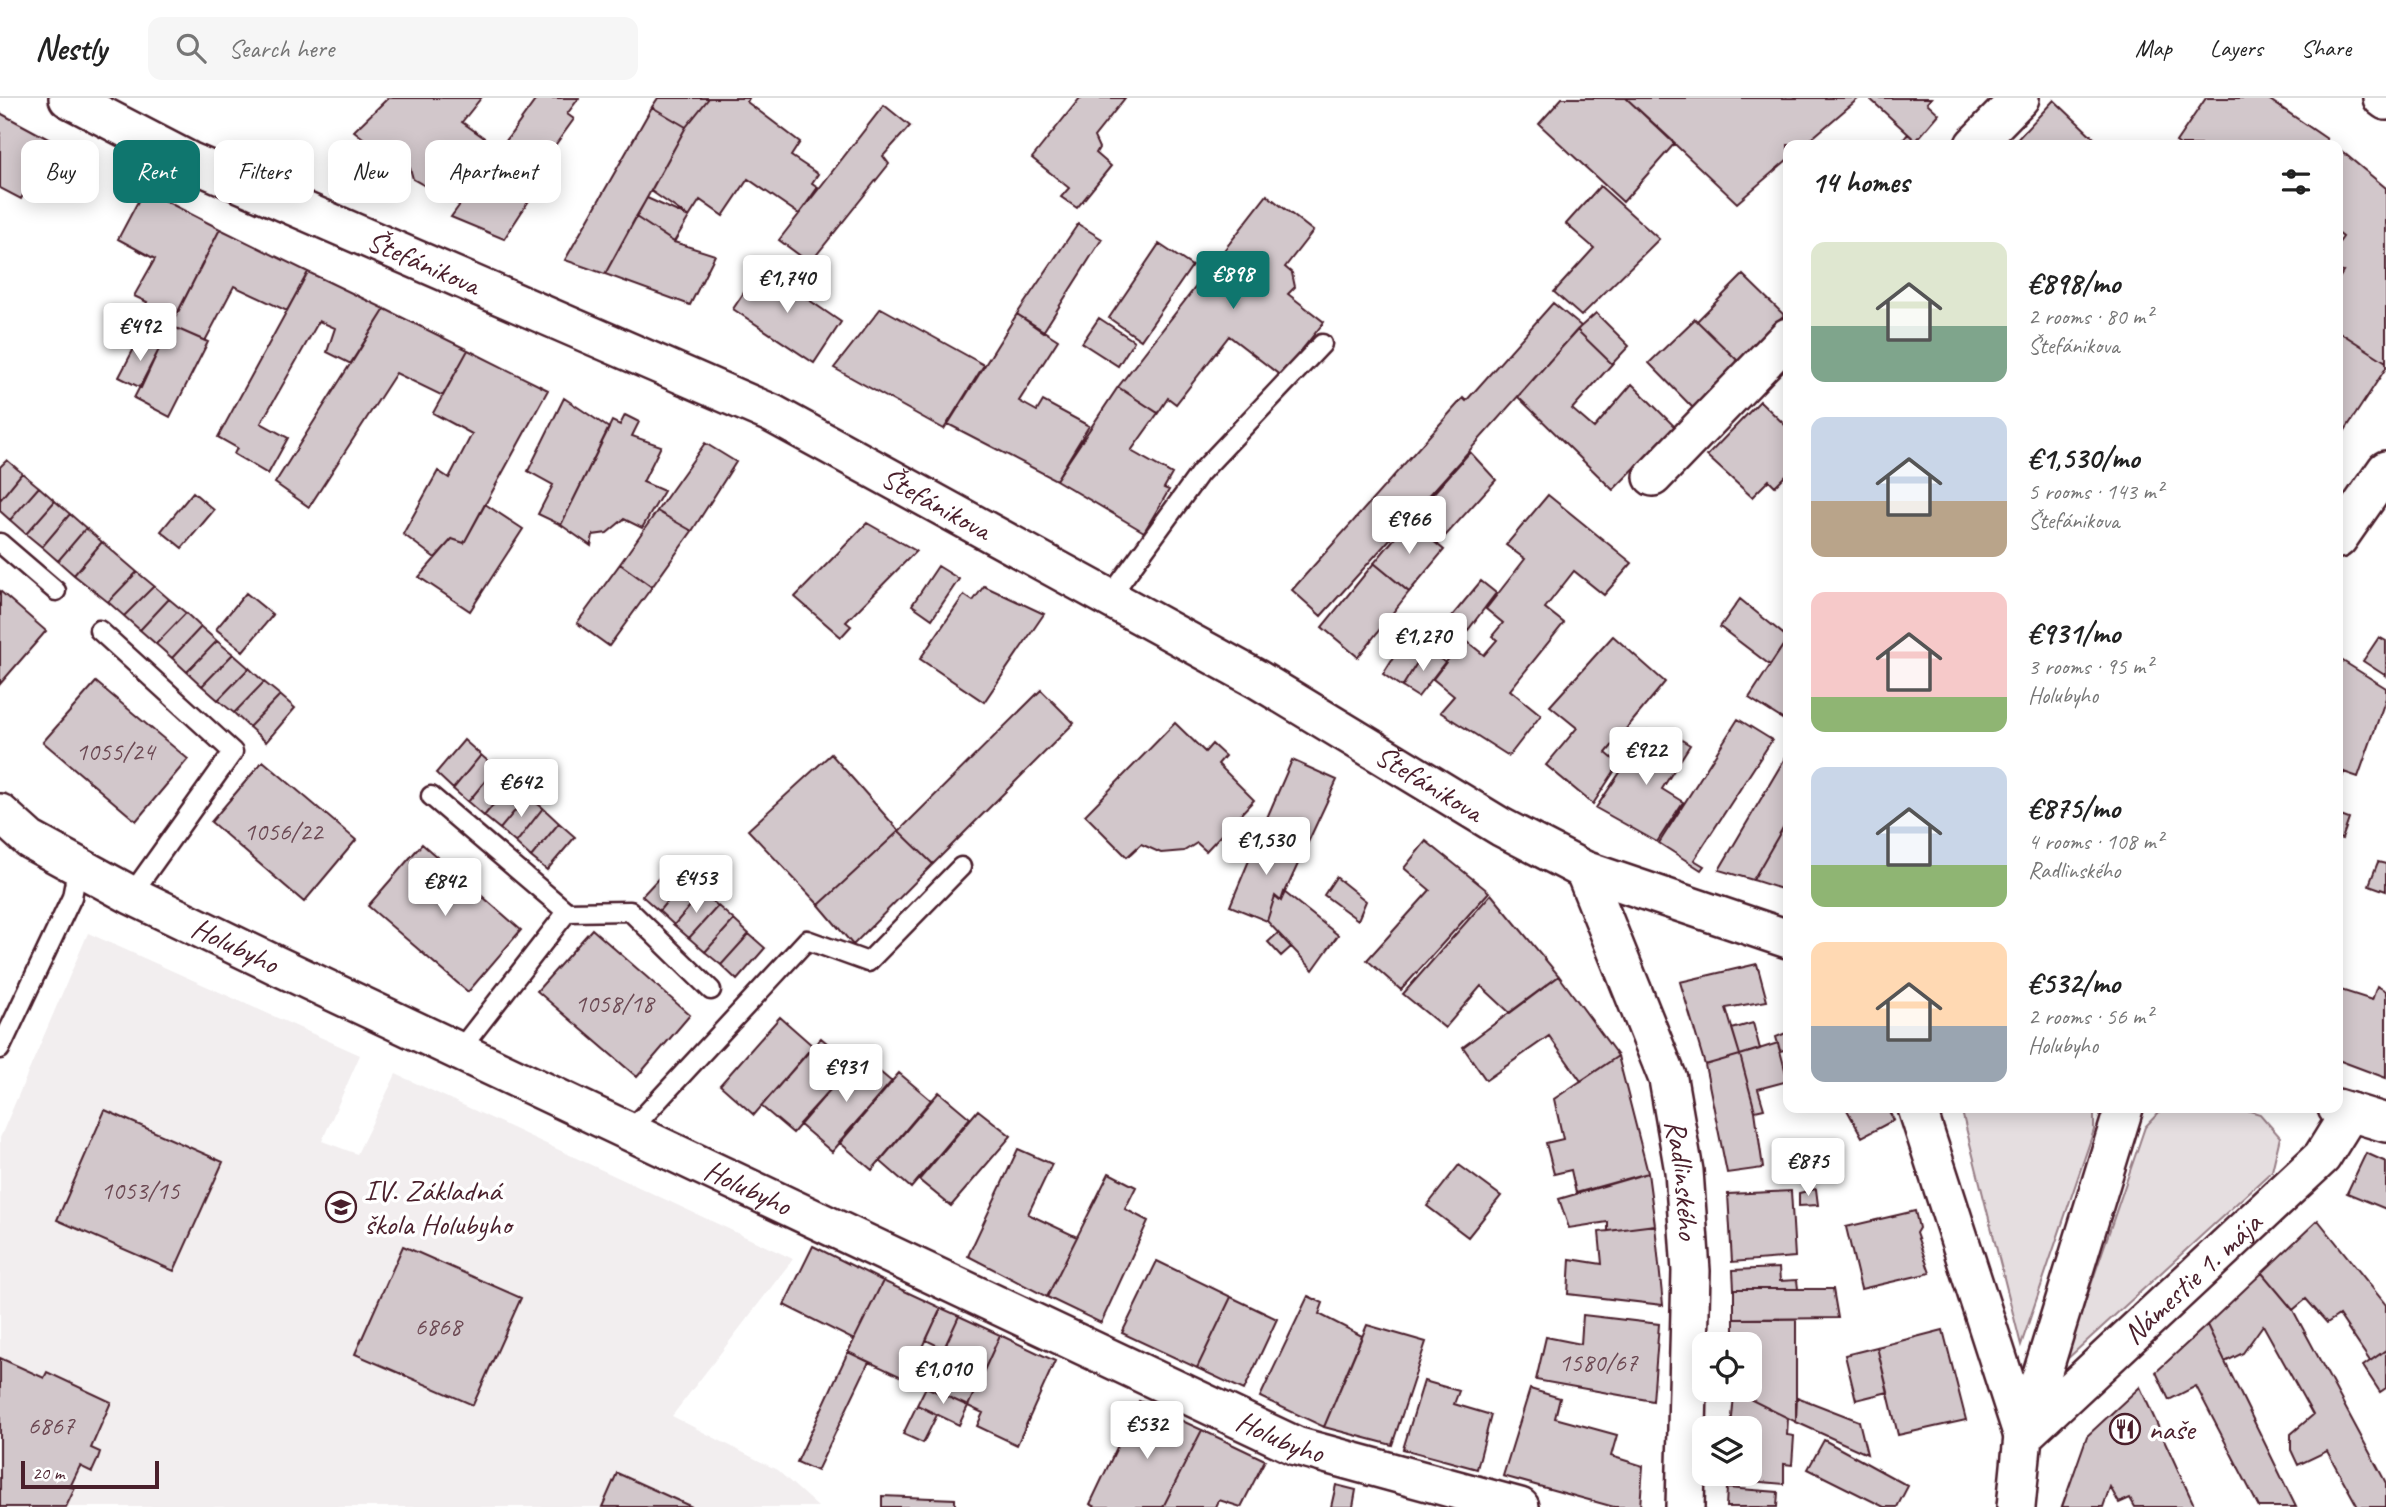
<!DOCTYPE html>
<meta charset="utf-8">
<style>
:root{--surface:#fff;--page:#f6f6f6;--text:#222;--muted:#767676;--line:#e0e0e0;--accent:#0f766e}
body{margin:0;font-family:Caveat,sans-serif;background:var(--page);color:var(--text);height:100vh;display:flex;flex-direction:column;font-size:26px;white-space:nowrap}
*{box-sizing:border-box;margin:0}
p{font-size:23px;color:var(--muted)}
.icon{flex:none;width:38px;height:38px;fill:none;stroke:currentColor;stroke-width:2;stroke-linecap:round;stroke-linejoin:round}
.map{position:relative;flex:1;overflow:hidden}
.side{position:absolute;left:1783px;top:42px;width:560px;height:973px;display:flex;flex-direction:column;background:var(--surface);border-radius:14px;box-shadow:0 4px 18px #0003}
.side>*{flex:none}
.hud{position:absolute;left:21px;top:42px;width:665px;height:63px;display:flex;gap:14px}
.fabs{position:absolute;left:1692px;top:1234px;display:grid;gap:14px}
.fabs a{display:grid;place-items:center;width:70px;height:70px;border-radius:14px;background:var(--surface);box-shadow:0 4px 18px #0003;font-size:35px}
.scale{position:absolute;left:21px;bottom:18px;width:138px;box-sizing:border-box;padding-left:7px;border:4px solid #4a1f2b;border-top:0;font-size:19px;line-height:24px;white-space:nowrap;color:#4a1f2b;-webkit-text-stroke:5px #fff;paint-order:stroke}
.price{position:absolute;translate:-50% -60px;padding:0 16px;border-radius:7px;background:#fff;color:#222;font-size:23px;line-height:46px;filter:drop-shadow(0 2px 4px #0008)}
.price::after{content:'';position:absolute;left:50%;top:42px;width:21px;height:16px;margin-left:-10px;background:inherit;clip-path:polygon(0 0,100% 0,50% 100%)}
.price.on{background:var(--accent);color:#fff}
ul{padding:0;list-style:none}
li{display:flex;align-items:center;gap:21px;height:175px;padding:0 28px}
li span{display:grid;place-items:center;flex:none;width:196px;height:140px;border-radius:14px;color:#555}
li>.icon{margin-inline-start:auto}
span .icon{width:84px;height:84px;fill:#fffc;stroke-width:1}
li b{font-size:30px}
h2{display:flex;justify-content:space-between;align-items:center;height:84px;padding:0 28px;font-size:30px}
.chip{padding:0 24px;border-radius:14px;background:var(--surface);box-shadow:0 4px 18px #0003;font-size:24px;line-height:63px}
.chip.on{background:var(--accent);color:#fff}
header{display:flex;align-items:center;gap:42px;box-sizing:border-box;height:98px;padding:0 35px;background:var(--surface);border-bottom:2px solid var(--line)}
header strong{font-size:33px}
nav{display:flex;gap:38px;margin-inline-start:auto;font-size:24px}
.search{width:490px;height:63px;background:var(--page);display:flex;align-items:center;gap:18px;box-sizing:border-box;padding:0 24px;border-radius:14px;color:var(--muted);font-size:26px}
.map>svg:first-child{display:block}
.built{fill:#f2eeef}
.green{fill:#e5dee0;stroke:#987e86;stroke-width:2}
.building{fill:#d2c7cb;stroke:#4a1f2b;stroke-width:2}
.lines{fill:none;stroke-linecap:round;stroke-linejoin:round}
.lane-casing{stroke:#4a1f2b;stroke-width:23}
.street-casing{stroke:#4a1f2b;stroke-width:42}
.lane{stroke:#fff;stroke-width:18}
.street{stroke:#fff;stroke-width:37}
.labels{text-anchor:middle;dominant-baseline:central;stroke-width:7;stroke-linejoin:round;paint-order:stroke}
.number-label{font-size:26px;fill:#6c4953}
.street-label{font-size:30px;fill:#4a1f2b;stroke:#fff}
.poi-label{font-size:30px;fill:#4a1f2b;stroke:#fff;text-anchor:start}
</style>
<header>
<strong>Nestly</strong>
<div class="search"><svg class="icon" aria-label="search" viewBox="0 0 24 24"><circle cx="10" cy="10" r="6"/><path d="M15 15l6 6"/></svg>Search here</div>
<nav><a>Map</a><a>Layers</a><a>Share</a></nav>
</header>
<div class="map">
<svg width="2386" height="1409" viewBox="0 0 2386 1409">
<rect width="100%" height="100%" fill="#fff"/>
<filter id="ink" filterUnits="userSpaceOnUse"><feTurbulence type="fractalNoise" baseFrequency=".0143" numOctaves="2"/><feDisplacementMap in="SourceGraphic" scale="14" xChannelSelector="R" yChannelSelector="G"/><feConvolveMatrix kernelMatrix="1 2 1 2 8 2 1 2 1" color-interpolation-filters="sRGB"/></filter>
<g filter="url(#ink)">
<!-- built -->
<path class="built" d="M88 835 360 957 322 1043 357 1056 396 976 793 1161 672 1318 777 1372 818 1409H0V1040Z"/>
<!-- green -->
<path class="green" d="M1961 1010H2094V1032L2021 1247Z
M2163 1010H2240L2260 1016 2280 1039 2272 1073 2065 1263 2145 1029Z"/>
<!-- building -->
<path class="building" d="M388 0H481L462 24 500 51 459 107 413 81 410 70 397 60 394 64 354 33Z
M537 0H579L567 16 574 21 523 92 532 98 504 141 451 119Z
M658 0H709L686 29 652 9Z
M709 0H749L747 4 800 44 791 58 818 76 812 85 818 89 799 116 748 81 723 118 700 102 689 119 651 93 686 29Z
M1080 0H1125L1094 39 1099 50 1096 55 1111 68 1077 110 1061 99 1069 90 1032 60Z
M1562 0H1626L1675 45 1623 104 1539 26Z
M1626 0H1859L1804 47H1788V61L1737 105Z
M1869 0H1931L1927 5 1939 16 1916 43Z
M2206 0H2267L2327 41 2323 47H2180L2176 44Z
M2054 2 2097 43 2092 47H2012Z
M884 7 910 28 883 58 889 66 810 165 779 142Z
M652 9 686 29 605 176 565 162Z
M0 15 52 43 21 101 0 90Z
M1908 36 1916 43 1921 47H1899Z
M2338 50 2386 90V264L2338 233V182L2343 174 2338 173V146L2343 139 2338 135Z
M1600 88 1659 141 1581 218 1554 194 1594 150 1566 126Z
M144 92 220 131 160 249 140 239 151 214 143 211 147 204 134 198 155 161 118 141Z
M1267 97 1313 133 1285 169 1292 175 1295 189 1288 196 1324 224 1281 278 1229 238 1176 306 1168 300 1158 315 1118 289Z
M647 100 689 119 674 144 636 119Z
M636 119 674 144 715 157 690 207 605 176Z
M1078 126 1102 141 1043 234 1017 216Z
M220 131 308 174 287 213 234 188 205 243 171 228Z
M1159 146 1192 168 1141 242 1109 220Z
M761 169 841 224 814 265 733 211Z
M308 174 385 211 351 266 327 254 335 230 319 223 261 325 288 340 268 376 234 356 237 350 218 339Z
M1743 177 1784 217 1738 263 1697 223Z
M1553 205 1581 228 1321 518 1292 492 1463 300 1466 303Z
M881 210 984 267 944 331 834 270Z
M385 211 468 252 443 298 396 275 309 409 275 385Z
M1596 215 1629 248 1612 266 1577 232Z
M1017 216 1058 242 1019 303 1037 313 1043 303 1089 328 1056 382 948 326Z
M1099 220 1134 243 1118 268 1082 245Z
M1695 221 1738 263 1693 310 1649 265Z
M171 228 208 244 170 319 134 300Z
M1577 232 1612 266 1572 311 1594 330 1632 286 1675 329 1613 392 1518 299Z
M2338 233 2386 264V270L2338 343Z
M140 239 160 249 141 290 119 279Z
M468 252 548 292 464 445 452 441 435 460 403 436 438 373 449 380 472 336 433 315Z
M1118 289 1158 315 1131 353 1172 376 1164 390 1169 392 1144 434 1056 382Z
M564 300 609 330 561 427 538 416 553 387 528 373Z
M1760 303 1788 330V375L1775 388 1769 382 1752 399 1707 358Z
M625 317 639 324 632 338 661 348 643 384 664 393 642 430 624 421 607 435 593 437 591 448 561 427 612 323 620 327Z
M705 345 736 364 692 433 657 413Z
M1470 354 1496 382 1438 446 1409 423Z
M7 362 22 375 0 402V369Z
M22 375 39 389 10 422 0 413V402Z
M39 389 55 403 26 436 10 422Z
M193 394 214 412 182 450 161 433Z
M1548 397 1632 465 1604 497 1574 473 1545 510 1564 525 1510 592 1541 617 1509 658 1440 614 1454 598 1433 581 1464 541 1484 557 1497 542 1492 538 1503 525 1486 511 1525 461 1506 447Z
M55 403 70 416 42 449 26 436Z
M485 406 523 431 470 513 419 479 452 441 464 445Z
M657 413 692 433 652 489 620 466Z
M70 416 86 430 58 463 42 449Z
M1409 423 1444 452 1409 494 1374 465Z
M867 425 916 453 846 524 851 528 841 539 795 499Z
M86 430 102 444 74 477 58 463Z
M102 444 137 474 108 504 74 477Z
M1374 465 1409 494 1358 559 1322 529Z
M620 466 652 489 609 548 577 525Z
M938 468 959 481 932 521 912 507Z
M137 474 154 488 124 518 108 504Z
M1481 483 1496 495 1468 532 1452 518Z
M154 488 169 501 140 532 124 518Z
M984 488 1044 516 984 604 920 561 964 497 973 503Z
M0 493 46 533 0 586Z
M246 495 273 517 243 553 216 531Z
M169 501 186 515 156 546 140 532Z
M1740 501 1788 540 1770 567 1720 529Z
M186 515 201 529 172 560 156 546Z
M201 529 217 543 187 574 172 560Z
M1613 538 1665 584 1606 655 1619 666 1593 706 1546 667 1577 630 1550 608Z
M1406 539 1425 552 1402 589 1383 576Z
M2379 539 2386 543V578L2363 563Z
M1788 540V614L1784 622 1749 600Z
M217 543 233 556 202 588 187 574Z
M1425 552 1445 564 1418 599 1402 589Z
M233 556 249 570 218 602 202 588Z
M2338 560 2386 590V600L2358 679 2338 672Z
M249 570 264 584 234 615 218 602Z
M96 584 188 661 136 723 43 644Z
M264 584 280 597 249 629 234 615Z
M1041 592 1074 625 933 766 899 733Z
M280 597 295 610 266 644 249 629Z
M1738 621 1772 642 1694 762 1704 768 1701 772 1659 745Z
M1175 625 1205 654 1212 646 1225 658 1218 666 1254 702 1206 753 1197 745 1184 753 1161 755 1141 746 1127 759 1085 717Z
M1648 633 1670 645 1675 638 1690 647 1662 691 1683 704 1657 744 1596 710Z
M464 642 481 657 453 691 436 675Z
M1788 655V721L1753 782 1719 772Z
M831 656 899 733 819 807 748 732Z
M481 657 496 670 468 704 453 691Z
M1292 662 1337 682 1303 755 1260 736Z
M263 663 356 742 304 804 211 724Z
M496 670 512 684 484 718 468 704Z
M2338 672 2344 674 2338 691Z
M512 684 527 698 500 731 484 718Z
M527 698 543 710 516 745 500 731Z
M543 710 559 725 531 759 516 745Z
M2338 717 2349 721 2342 741 2338 740Z
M1788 721V793L1753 782Z
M559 725 575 739 547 772 531 759Z
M899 733 933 766 853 847 819 807Z
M1260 736 1303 755 1281 803 1275 798 1267 823 1230 808Z
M1426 743 1489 794 1401 892 1367 862 1430 792 1404 770Z
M422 746 521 832 468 894 368 808Z
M2378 764 2386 766V793L2369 787Z
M671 767 686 780 659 813 642 798Z
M1336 779 1366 803 1358 822 1324 797Z
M686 780 702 794 674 827 659 813Z
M702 794 718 808 689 840 674 827Z
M1284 794 1338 837 1313 872 1267 823 1275 798 1281 803Z
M1491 796 1559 878 1510 915 1481 888 1445 930 1403 896Z
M718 808 734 822 705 854 689 840Z
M734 822 749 836 721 867 705 854Z
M592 831 690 917 637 979 537 893Z
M1278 835 1291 849 1281 858 1268 844Z
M749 836 765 850 737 882 721 867Z
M1757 866 1767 903 1726 910 1740 957 1705 967 1680 884Z
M1559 878 1618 958 1581 983 1549 938 1486 982 1463 949Z
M2377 888 2386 893V980L2338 962V891L2372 902Z
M780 919 813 948 754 1017 720 987Z
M1753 925 1760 951 1740 957 1732 931Z
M1786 935 1788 951 1780 953 1776 939Z
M821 940 852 966 793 1035 761 1008Z
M1778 945 1788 983 1758 991 1764 1011 1755 1013 1740 957Z
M1740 957 1755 1013 1763 1070 1727 1075 1705 967Z
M861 958 892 984 832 1054 799 1026Z
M1618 958 1648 1075 1576 1095 1571 1072 1554 1076 1546 1045 1563 1041 1554 1001Z
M899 975 931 1002 872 1072 839 1044Z
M939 994 970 1020 911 1090 880 1063Z
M1846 1010H1887L1894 1022 1862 1039Z
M105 1012 223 1064 174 1173 57 1122Z
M978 1012 1011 1038 951 1108 919 1082Z
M1018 1051 1052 1066 1028 1116 1077 1139 1047 1199 968 1158Z
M2366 1055 2386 1064V1111L2347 1095Z
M1459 1067 1501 1098 1468 1139 1427 1108Z
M1109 1075 1136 1089 1125 1111 1148 1123 1101 1225 1047 1199Z
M1648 1075 1655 1127 1608 1133V1124L1569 1130 1559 1101Z
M1816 1091 1818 1107 1799 1108V1095Z
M1791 1093 1795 1159 1732 1164 1728 1096Z
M1915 1113 1919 1130 1916 1135 1930 1175 1861 1191 1846 1129Z
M2318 1122 2386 1207V1252L2370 1263 2339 1217 2327 1225 2306 1201 2293 1212 2262 1175Z
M1655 1127 1663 1207 1568 1196 1570 1161 1602 1166 1599 1134Z
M403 1148 521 1200 473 1307 355 1256Z
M813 1148 883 1183 854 1242 784 1207Z
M1157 1163 1231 1199 1197 1270 1122 1235Z
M1779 1170 1780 1183 1797 1182 1798 1191H1734L1733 1172Z
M2262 1175 2293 1212 2386 1385V1409H2358L2327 1353 2298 1367 2291 1352V1336L2313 1317 2263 1227 2243 1255 2225 1264 2207 1227Z
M883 1183 941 1210 908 1282 848 1254Z
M1734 1191H1833L1838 1220 1734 1221Z
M1308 1198 1323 1205 1319 1216 1362 1238 1324 1329 1260 1299Z
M1231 1199 1277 1221 1244 1292 1197 1270Z
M941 1210 959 1218 944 1251 926 1242Z
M1583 1217 1659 1226 1653 1303 1536 1282 1546 1239 1581 1246Z
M959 1218 1000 1237 968 1308 926 1289Z
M1734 1221H1796V1324L1742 1297H1734V1292H1750V1246H1734Z
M1367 1227 1426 1244 1392 1347 1324 1329Z
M2207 1227 2225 1264 2296 1409H2259L2196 1288 2169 1302 2156 1274Z
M1943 1232 1966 1322 1898 1337 1877 1249Z
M1000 1237 1055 1263 1017 1347 977 1328 983 1315 968 1308Z
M1877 1249 1888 1294 1856 1302 1845 1257Z
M2386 1252V1290L2380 1294 2363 1268Z
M848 1254 869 1264 817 1373 797 1364Z
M0 1260 44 1280 47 1274 111 1304 91 1350 100 1354 97 1363 92 1374 80 1368 70 1389 75 1390 66 1409H0Z
M1424 1283 1459 1293 1454 1306 1491 1317 1477 1371 1403 1351Z
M926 1289 968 1308 959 1327 917 1307Z
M2140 1289 2195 1409H2135L2130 1400 2119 1405 2110 1389 2103 1409H2062L2087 1338Z
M1530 1291 1560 1300 1555 1320 1617 1337 1611 1358 1643 1368 1640 1409H1614L1503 1378Z
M1734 1297H1742L1788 1320 1787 1337 1794 1338 1792 1367 1784 1366V1386L1727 1381 1728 1376H1750V1330H1731Z
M1797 1299 1859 1323 1867 1356 1796 1324Z
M1139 1303 1202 1332 1163 1409H1096L1090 1406Z
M917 1307 937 1317 923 1345 903 1336Z
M1202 1332 1265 1362 1241 1409 1219 1402 1216 1409H1163Z
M1824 1342 1908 1388 1897 1409H1884L1808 1371Z
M617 1375 692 1409H602Z
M1336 1387 1356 1392 1353 1409H1331Z
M1727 1390 1778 1394 1777 1409H1726Z
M882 1398 955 1401V1409H882Z"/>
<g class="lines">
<!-- lane casing -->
<g class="lane-casing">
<path id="lane" d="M0 445 56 493
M1109 500 1200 375 1322 246
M99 532 233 654 131 797
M431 698 567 814 630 813 711 892
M0 951 72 799 78 768
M458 954 567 814
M628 1035 807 842 868 864 961 769"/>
</g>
<!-- street casing -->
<g class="street-casing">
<g id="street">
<path id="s1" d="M68 0 189 63 773 316 1257 581 1501 729 1584 772 1788 841"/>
<path d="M2382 0 2386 3"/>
<path d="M1974 47 2020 0"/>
<path d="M1653 379 1788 239"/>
<path d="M2338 441 2386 372"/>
<path id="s2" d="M0 715 30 742 131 797 276 867 1296 1348 1520 1409"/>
<path id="s3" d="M1584 772 1668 981 1684 1073 1691 1173 1685 1409"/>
<path id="s4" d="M1917 1010 2023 1338 2322 1059 2350 1014"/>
<path d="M2337 1010 2386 1025"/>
<path d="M2016 1409 2023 1338 2124 1010"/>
</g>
</g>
<!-- lane -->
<use href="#lane" class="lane"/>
<!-- street -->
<use href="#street" class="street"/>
</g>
</g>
<!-- icons -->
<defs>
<g id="school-ring" transform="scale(1.575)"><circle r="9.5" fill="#fff" stroke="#4a1f2b" stroke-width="1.5"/><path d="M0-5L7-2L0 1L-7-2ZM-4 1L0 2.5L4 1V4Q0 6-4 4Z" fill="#4a1f2b"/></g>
<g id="restaurant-ring" transform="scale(1.575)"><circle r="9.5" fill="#fff" stroke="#4a1f2b" stroke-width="1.5"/><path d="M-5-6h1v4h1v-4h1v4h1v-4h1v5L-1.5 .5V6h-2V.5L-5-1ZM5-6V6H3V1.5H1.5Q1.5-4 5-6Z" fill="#4a1f2b"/></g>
</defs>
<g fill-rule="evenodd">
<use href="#school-ring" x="341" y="1109"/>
<use href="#restaurant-ring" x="2125" y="1331"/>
</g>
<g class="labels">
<!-- number labels -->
<g class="number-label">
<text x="115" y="653">1055/24</text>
<text x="283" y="733">1056/22</text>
<text x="614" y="905">1058/18</text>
<text x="140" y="1092">1053/15</text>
<text x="438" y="1228">6868</text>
<text x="1598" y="1264">1580/67</text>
<text x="51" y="1327">6867</text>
</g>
<!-- street labels -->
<g class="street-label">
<text stroke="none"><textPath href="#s1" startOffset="392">Štefánikova</textPath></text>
<text stroke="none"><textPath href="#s1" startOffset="959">Štefánikova</textPath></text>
<text stroke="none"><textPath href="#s1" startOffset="1526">Štefánikova</textPath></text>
<text stroke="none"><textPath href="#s2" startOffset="271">Holubyho</textPath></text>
<text stroke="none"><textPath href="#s3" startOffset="327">Radlinského</textPath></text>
<text stroke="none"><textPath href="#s2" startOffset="838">Holubyho</textPath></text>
<text stroke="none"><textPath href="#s4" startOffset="576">Námestie 1. mája</textPath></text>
<text stroke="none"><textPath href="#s2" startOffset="1426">Holubyho</textPath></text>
</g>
<!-- poi labels -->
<g class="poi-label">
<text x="364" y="1092">IV. Základná<tspan x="364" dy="34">škola Holubyho</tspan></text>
<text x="2148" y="1331">naše</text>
</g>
</g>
</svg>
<div class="fabs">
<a><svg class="icon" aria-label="locate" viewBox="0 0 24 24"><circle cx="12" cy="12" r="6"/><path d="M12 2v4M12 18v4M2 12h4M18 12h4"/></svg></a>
<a><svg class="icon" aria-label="layers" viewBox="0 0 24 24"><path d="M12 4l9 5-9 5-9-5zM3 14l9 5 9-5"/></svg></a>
</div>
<div class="scale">20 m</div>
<b class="price on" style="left:1233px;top:213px">€898</b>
<b class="price" style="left:787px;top:217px">€1,740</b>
<b class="price" style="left:140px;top:265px">€492</b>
<b class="price" style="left:1409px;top:458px">€966</b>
<b class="price" style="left:1423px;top:575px">€1,270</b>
<b class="price" style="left:1646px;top:689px">€922</b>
<b class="price" style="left:521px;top:721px">€642</b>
<b class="price" style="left:1266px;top:779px">€1,530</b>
<b class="price" style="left:696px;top:817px">€453</b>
<b class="price" style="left:445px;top:820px">€842</b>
<b class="price" style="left:846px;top:1006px">€931</b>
<b class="price" style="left:1808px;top:1100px">€875</b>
<b class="price" style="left:943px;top:1308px">€1,010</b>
<b class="price" style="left:1147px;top:1363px">€532</b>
<div class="hud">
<a class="chip">Buy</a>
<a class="chip on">Rent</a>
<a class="chip">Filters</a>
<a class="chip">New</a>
<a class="chip">Apartment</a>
</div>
<section class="side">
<h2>14 homes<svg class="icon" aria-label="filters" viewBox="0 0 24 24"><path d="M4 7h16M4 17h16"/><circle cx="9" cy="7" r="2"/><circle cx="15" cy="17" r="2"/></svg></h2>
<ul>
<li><span style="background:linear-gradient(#dfe7d0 60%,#7fa58c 0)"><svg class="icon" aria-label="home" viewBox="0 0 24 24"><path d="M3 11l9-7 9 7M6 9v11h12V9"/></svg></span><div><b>€898/mo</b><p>2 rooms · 80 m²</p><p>Štefánikova</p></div></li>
<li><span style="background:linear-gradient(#c9d6e8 60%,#b9a48a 0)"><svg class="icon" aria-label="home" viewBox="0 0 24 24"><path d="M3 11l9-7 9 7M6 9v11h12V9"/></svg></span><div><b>€1,530/mo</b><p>5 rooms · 143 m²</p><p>Štefánikova</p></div></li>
<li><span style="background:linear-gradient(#f6c9c9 75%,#8fb573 0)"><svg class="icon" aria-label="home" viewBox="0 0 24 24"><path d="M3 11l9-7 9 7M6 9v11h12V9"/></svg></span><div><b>€931/mo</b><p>3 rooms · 95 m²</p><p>Holubyho</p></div></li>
<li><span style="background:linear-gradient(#c9d6e8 70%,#8fb573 0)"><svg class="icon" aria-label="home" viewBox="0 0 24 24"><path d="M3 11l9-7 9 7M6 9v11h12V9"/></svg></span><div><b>€875/mo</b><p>4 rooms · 108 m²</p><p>Radlinského</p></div></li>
<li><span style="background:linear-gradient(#ffd9b3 60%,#9aa5b1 0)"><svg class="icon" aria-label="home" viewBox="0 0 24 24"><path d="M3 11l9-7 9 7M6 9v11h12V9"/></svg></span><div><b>€532/mo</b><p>2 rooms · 56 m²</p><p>Holubyho</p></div></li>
</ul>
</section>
</div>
